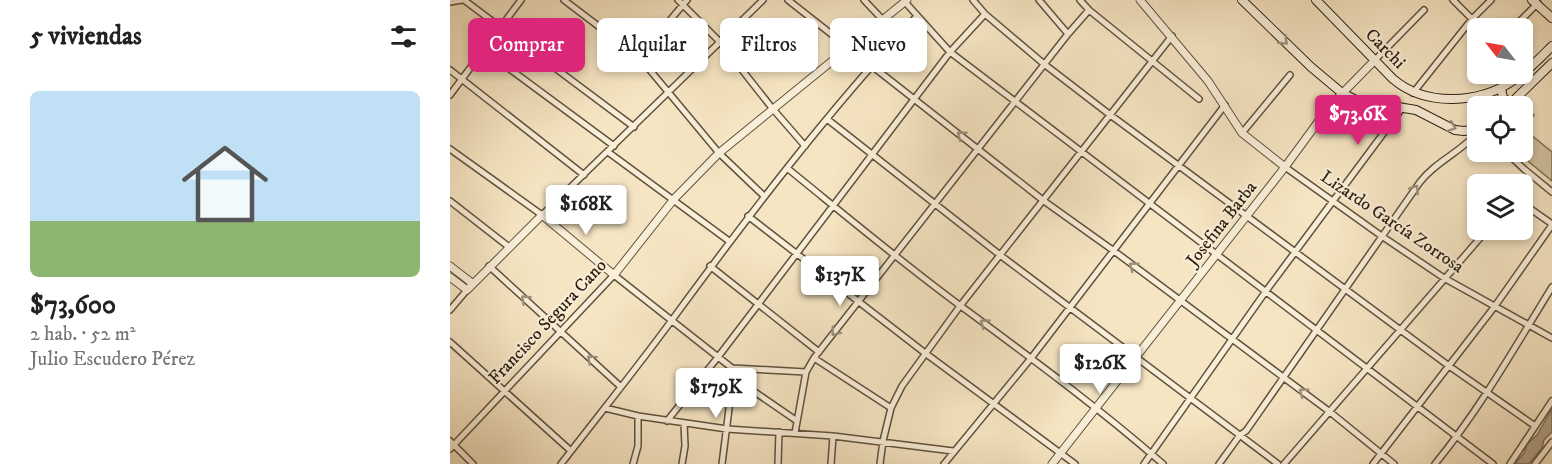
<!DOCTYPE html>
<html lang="es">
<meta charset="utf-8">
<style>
:root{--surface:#fff;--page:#f2f2f2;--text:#222;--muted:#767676;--line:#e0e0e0;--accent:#db2777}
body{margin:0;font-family:"IM FELL DW Pica",serif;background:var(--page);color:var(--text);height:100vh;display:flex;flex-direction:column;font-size:22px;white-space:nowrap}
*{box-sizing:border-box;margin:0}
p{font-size:20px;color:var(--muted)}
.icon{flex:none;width:33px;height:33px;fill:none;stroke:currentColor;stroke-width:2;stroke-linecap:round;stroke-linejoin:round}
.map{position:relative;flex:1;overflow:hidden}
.details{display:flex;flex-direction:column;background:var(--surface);width:450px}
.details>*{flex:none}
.guide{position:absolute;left:18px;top:18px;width:570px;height:54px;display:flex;gap:12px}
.needle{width:39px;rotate:301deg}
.fabs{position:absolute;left:1017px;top:18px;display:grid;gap:12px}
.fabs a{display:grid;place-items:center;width:66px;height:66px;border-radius:9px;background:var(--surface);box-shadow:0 3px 9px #0003;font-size:30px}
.price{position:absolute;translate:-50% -51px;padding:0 14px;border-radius:6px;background:#fff;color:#222;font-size:20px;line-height:39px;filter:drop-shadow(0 2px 3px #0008)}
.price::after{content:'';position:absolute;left:50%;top:36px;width:18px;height:14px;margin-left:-9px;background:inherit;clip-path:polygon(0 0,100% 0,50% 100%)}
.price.current{background:var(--accent);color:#fff}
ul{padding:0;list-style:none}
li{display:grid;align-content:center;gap:12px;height:318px;padding:0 30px}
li+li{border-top:2px solid var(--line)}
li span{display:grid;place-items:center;height:186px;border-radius:9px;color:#555}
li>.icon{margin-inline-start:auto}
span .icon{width:108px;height:108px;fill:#fffc;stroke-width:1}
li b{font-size:26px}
h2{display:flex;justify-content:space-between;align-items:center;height:72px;padding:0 30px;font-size:26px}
.chip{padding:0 21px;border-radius:9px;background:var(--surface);box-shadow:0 3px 9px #0003;font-size:21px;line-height:54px}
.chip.current{background:var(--accent);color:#fff}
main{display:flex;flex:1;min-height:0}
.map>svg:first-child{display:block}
.green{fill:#d4c4a5;stroke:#80725c;stroke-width:1.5}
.water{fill:#b2a287;stroke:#7d6e58;stroke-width:1.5}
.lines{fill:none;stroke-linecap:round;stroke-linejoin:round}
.minor-casing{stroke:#5f513e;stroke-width:8}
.tertiary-casing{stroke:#5f513e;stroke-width:9}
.secondary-casing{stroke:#2d2012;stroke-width:10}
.minor{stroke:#f9eed8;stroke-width:5}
.tertiary{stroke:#f9eed8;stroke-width:7}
.secondary{stroke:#f9eed8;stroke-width:8}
.oneway{stroke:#9d917f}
.labels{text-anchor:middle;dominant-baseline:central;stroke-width:4.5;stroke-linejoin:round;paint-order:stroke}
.street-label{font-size:18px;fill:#2d2012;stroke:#f9eed8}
</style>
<main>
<section class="details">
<h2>5 viviendas<svg class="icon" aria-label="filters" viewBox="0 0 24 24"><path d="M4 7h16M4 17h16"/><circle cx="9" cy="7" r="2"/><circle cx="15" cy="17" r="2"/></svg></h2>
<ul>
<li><span style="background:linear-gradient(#bfe0f5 70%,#8fb573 0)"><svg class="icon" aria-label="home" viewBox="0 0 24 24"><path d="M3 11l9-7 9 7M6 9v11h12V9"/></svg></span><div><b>$73,600</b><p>2 hab. · 52 m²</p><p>Julio Escudero Pérez</p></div></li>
</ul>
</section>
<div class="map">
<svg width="1102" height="464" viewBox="0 0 1102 464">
<rect width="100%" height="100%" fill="#f6e5c3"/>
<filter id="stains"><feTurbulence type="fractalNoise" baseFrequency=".00333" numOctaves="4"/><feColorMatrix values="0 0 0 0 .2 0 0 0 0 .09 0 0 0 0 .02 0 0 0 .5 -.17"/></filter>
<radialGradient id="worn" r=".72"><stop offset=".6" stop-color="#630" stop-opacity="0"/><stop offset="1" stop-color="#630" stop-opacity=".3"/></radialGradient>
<!-- green -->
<path class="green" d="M1068 101 1084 115 1075 130 1102 152V181L1067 152H1072V106H1063Z"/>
<!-- water -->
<path class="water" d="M1102 409V432L1094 440 1092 448 1079 464H1065L1074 453 1077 444 1087 435Z"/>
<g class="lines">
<!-- minor casing -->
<g class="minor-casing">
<path id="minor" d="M14 0 184 127
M114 0 189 57 269 153 314 196
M228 0 270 42 322 108 355 146
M338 0 594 201 664 251 880 412 944 464
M414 0 432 19
M523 0 535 14 594 64 659 114 999 366 1085 426
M589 0 618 34
M630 0 639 10 749 99
M1003 0 1022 19
M0 2 12 0
M455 2 500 52 1043 464
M1063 28 1088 3
M34 50 164 146
M924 61 974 10
M185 62 237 0
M0 70 134 175
M963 93 1022 19 1041 0
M0 95 71 0
M377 119 550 255 828 464
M792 133 840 75
M0 149 92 215 313 0
M158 152 279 241
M1056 152 1074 169 1102 192
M835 167 933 237 994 278 1102 338
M337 168C395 215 452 263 512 307 581 358 649 408 713 464
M0 201 59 247
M1072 203 1102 224
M298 216 475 353 625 464
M39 266 171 387
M260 266 369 352
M0 310 17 290
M0 342 121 451
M364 358 441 408
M282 368 356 372
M155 408 188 416 277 429 383 436 503 451
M217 421 268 357 500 52 535 14
M345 433 356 372 364 358 618 34 639 10
M0 441 23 464
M0 449 164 275 282 368 283 377 347 421
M111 464C148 416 186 369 222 320 299 215 378 111 467 16
M183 464 188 446V416
M232 464 235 446 234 423
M272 464 283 377
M328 464 329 432
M381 464 383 436
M430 464 433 441 441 408 452 386 510 306 722 36
M494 464 582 357 775 105
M694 464 816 291 953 107
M769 464 790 435 796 431 970 182C986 161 1010 153 1028 132
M834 464 1037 230
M923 464 1045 306 1102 225
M985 464C1030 409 1065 347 1102 287
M1060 464 1102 401
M1085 464 1102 442"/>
</g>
<!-- tertiary casing -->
<g class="tertiary-casing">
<path id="tertiary" d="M690 0 758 81 792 133 835 167
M0 266 22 283
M0 277 17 290 92 215 164 275 224 199 269 153 457 0
M602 464 835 167 879 107 924 61"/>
</g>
<!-- secondary casing -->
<g class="secondary-casing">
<path id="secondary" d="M792 0 861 67 892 93 906 100 966 110 1005 130 1014 131 1028 129
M866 0 943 79C976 107 1029 104 1064 80 1078 71 1090 58 1102 46
M1082 0 1102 18
M1051 88 1053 98 1061 103
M1031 95 1041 101 1044 106
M1058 106 1102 63"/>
</g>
<!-- minor -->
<use href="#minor" class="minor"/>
<!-- tertiary -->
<use href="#tertiary" class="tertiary"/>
<!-- secondary -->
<use href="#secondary" class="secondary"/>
</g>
<!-- one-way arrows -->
<defs><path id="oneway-chevron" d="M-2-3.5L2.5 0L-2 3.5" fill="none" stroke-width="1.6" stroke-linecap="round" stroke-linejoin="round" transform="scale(1.5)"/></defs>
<g class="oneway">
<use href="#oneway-chevron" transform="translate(834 41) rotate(44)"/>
<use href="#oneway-chevron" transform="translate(1002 127) rotate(21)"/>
<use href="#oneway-chevron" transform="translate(511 135) rotate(-142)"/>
<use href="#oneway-chevron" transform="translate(965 189) rotate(-56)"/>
<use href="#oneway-chevron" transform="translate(683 266) rotate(-143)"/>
<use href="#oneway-chevron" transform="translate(75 299) rotate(-137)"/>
<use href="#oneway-chevron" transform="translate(534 323) rotate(-144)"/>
<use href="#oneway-chevron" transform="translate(385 332) rotate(128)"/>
<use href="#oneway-chevron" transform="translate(141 359) rotate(-138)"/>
<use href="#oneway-chevron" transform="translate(853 392) rotate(-143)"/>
</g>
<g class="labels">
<!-- street labels -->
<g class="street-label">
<text transform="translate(935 49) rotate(45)">Carchi</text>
<text transform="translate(942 222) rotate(34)">Lizardo García Zorrosa</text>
<text transform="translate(772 224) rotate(-52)">Josefina Barba</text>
<text transform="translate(98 322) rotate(-47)">Francisco Segura Cano</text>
</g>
</g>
<rect width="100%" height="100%" filter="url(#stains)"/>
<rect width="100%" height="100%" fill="url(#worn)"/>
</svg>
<div class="fabs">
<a><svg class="needle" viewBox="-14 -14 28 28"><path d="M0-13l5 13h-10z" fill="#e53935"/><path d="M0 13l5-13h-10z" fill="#767676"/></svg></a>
<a><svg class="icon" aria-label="locate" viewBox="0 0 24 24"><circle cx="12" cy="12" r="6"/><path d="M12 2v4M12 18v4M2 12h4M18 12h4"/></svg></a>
<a><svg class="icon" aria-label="layers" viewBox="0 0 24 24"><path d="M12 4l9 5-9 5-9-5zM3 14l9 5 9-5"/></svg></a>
</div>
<b class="price current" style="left:908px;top:146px">$73.6K</b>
<b class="price" style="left:136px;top:236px">$168K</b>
<b class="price" style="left:390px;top:307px">$137K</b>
<b class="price" style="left:650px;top:395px">$126K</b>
<b class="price" style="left:266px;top:419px">$179K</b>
<div class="guide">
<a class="chip current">Comprar</a>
<a class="chip">Alquilar</a>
<a class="chip">Filtros</a>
<a class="chip">Nuevo</a>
</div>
</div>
</main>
